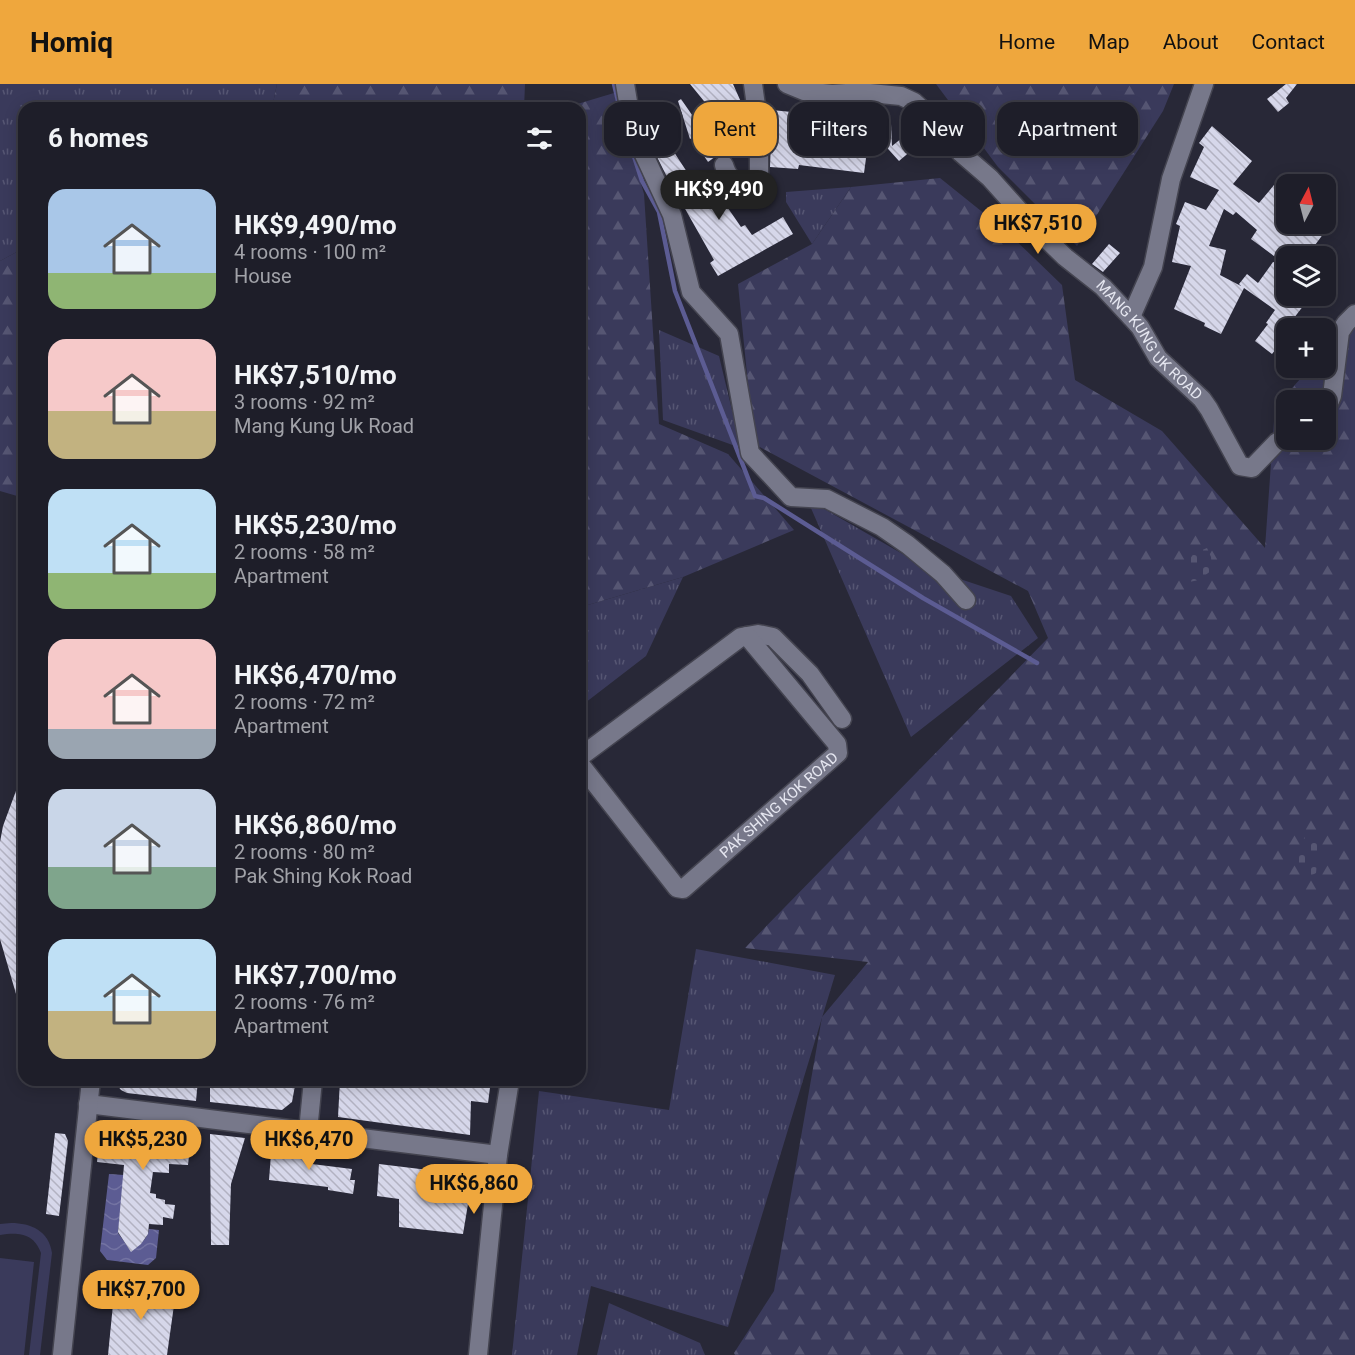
<!DOCTYPE html>
<meta charset="utf-8">
<style>
:root{--surface:#1e1e29;--page:#262731;--text:#f1f3f6;--muted:#a1a2a8;--line:#3c3c46;--accent:#efa73d}
body{margin:0;font-family:Roboto,sans-serif;background:var(--page);color:var(--text);height:100vh;display:flex;flex-direction:column;font-size:22px;white-space:nowrap}
*{box-sizing:border-box;margin:0}
p{font-size:20px;color:var(--muted)}
.icon{flex:none;width:33px;height:33px;fill:none;stroke:currentColor;stroke-width:2;stroke-linecap:round;stroke-linejoin:round}
.map{position:relative;flex:1;overflow:hidden}
.details{position:absolute;left:18px;top:18px;width:568px;height:984px;display:flex;flex-direction:column;background:var(--surface);border-radius:18px;box-shadow:0 3px 15px #0003,0 0 0 2px var(--line)}
.details>*{flex:none}
.top-card{position:absolute;left:604px;top:18px;width:570px;height:54px;display:flex;gap:12px}
.needle{width:39px;rotate:7deg}
.controls{position:absolute;left:1276px;top:90px;display:grid;gap:12px}
.controls a{display:grid;place-items:center;width:60px;height:60px;border-radius:12px;background:var(--surface);box-shadow:0 3px 15px #0003,0 0 0 2px var(--line);font-size:30px}
.price{position:absolute;translate:-50% -51px;padding:0 14px;border-radius:21px;background:var(--accent);color:#111;font-size:20px;line-height:39px;filter:drop-shadow(0 2px 3px #0008)}
.price::after{content:'';position:absolute;left:50%;top:36px;width:18px;height:14px;margin-left:-9px;background:inherit;clip-path:polygon(0 0,100% 0,50% 100%)}
.price.selected{background:#222;color:#fff}
ul{padding:0;list-style:none}
li{display:flex;align-items:center;gap:18px;height:150px;padding:0 30px}
li span{display:grid;place-items:center;flex:none;width:168px;height:120px;border-radius:18px;color:#555}
li>.icon{margin-inline-start:auto}
span .icon{width:72px;height:72px;fill:#fffc;stroke-width:1}
li b{font-size:26px}
h2{display:flex;justify-content:space-between;align-items:center;height:72px;padding:0 30px;font-size:26px}
.pill{padding:0 21px;border-radius:18px;background:var(--surface);box-shadow:0 3px 15px #0003,0 0 0 2px var(--line);font-size:21px;line-height:54px}
.pill.selected{background:var(--accent);color:#111}
header{display:flex;align-items:center;gap:36px;box-sizing:border-box;height:84px;padding:0 30px;background:var(--accent);color:#111}
header strong{font-size:28px}
nav{display:flex;gap:33px;margin-inline-start:auto;font-size:21px}
.map>svg:first-child{display:block}
.grass{fill:url(#grass-tufts)}
.forest{fill:url(#forest-firs);fill-rule:evenodd}
.cemetery{fill:url(#cemetery-stones)}
.park{fill:#3a3a5b}
.water{fill:url(#water-waves)}
.lines{fill:none;stroke-linecap:round;stroke-linejoin:round}
.stream{stroke:#5c5c93;stroke-width:4.5}
.building{fill:url(#building-back-hatch);fill-rule:evenodd}
.minor-casing{stroke:#444450;stroke-width:21}
.minor{stroke:#77788a;stroke-width:18}
.labels{text-anchor:middle;dominant-baseline:central;stroke-width:6;stroke-linejoin:round;paint-order:stroke}
.street-label{font-size:15px;fill:#e5e6f0;stroke:#1e1f2d}
</style>
<header>
<strong>Homiq</strong>
<nav><a>Home</a><a>Map</a><a>About</a><a>Contact</a></nav>
</header>
<div class="map">
<svg width="1355" height="1271" viewBox="0 0 1355 1271">
<defs>
<pattern id="grass-tufts" width="24" height="20" patternUnits="userSpaceOnUse" patternTransform="scale(1.5)"><rect width="24" height="20" fill="#3a3a5b"/><path d="M3 7l-1-3M5 7V3M7 7l1-3M15 17l-1-3M17 17v-4M19 17l1-3" fill="none" stroke="#565673"/></pattern>
<pattern id="forest-firs" width="22" height="20" patternUnits="userSpaceOnUse" patternTransform="scale(1.5)"><rect width="22" height="20" fill="#3a3a5b"/><path d="M5 1l3.5 6h-7zM16 11l3.5 6h-7z" fill="#565673"/></pattern>
<pattern id="cemetery-stones" width="16" height="16" patternUnits="userSpaceOnUse" patternTransform="scale(1.5)"><rect width="16" height="16" fill="#3a3a5b"/><path d="M2 7V4a2 2 0 0 1 4 0v3zM10 15v-3a2 2 0 0 1 4 0v3z" fill="#565673"/></pattern>
<pattern id="water-waves" width="16" height="10" patternUnits="userSpaceOnUse" patternTransform="scale(1.5)"><rect width="16" height="10" fill="#5c5c93"/><path d="M0 5q4-4 8 0t8 0" fill="none" stroke="#7373a2"/></pattern>
<pattern id="building-back-hatch" width="6" height="6" patternUnits="userSpaceOnUse" patternTransform="scale(1.5)"><rect width="6" height="6" fill="#d6d7ea"/><path d="M-1 5l2 2M0 0l6 6M5-1l2 2" fill="none" stroke="#b2b2c2"/></pattern>
</defs>
<rect width="100%" height="100%" fill="#282837"/>
<!-- grass -->
<path class="grass" d="M0 0H277L272 24H24V164L0 177Z
M851 103 812 160 786 118V108Z
M659 246 719 272 741 364 663 336Z
M807 415 927 484 1011 512 1038 554 911 653Z
M683 493 646 572 581 622V523Z
M696 865 835 891 728 1243 591 1202 577 1271H512L539 1007 669 1026Z
M609 1219 700 1259 705 1271H597Z"/>
<!-- forest -->
<path class="forest" d="M277 0H525L524 24H272Z
M936 0H1174L1163 27 1077 162 998 83Z
M614 9 644 110 659 340 728 370 794 446 683 493 581 523 580 24H564Z
M940 94 1006 147 1062 201 1075 296 1162 347 1265 464 1275 323 1310 284H1326V265L1355 232V1271H735L734 1269 774 1207 822 933 868 878 745 864 1048 554 1028 507 754 360 738 200 812 160 851 103ZM1287 316H1326V356H1287Z
M24 164V414L0 407V177Z"/>
<!-- cemetery -->
<path class="cemetery" d="M1207 464 1211 473 1212 486 1199 496 1189 498 1186 482 1193 470Z
M1317 750 1318 769 1316 789 1310 792 1297 781 1301 759 1305 753Z"/>
<!-- park -->
<path class="park" d="M11 1139C31 1139 49 1147 52 1169L40 1271H29L41 1169C34 1149 18 1148 0 1151V1140Z
M0 1174 34 1178 24 1271H0Z"/>
<!-- water -->
<path class="water" d="M109 1090 124 1091 118 1149 131 1167C139 1161 148 1155 149 1145L159 1146 156 1174 148 1181 107 1176 100 1167Z"/>
<g class="lines">
<!-- stream -->
<path class="stream" d="M614 0 623 38
M631 63 642 97 659 128 675 207 755 412 764 414 923 514 1037 579"/>
</g>
<!-- building -->
<path class="building" d="M690 0H733L741 18 728 24 724 16 708 22Z
M1286 0H1297L1286 14 1289 19 1278 28 1267 15Z
M681 15 719 70 708 78 692 54 690 55 678 17Z
M772 26 801 29V32L849 38V41L891 40 892 62 902 54 912 66 899 77 870 45 864 89 799 81 798 85 770 83Z
M738 31 747 43 748 46 736 56 724 42Z
M1212 42 1252 77 1233 100 1259 119 1274 101 1287 112V140H1311L1324 149 1315 161 1331 172H1287V212H1311L1290 239 1294 242 1292 244H1287V251L1272 270 1255 257 1268 240 1266 239 1275 226 1244 204 1221 250 1204 242 1205 239 1174 225 1191 182 1172 178 1180 142 1176 140 1185 118 1206 126 1219 106 1190 93 1204 63 1199 59ZM1224 125 1233 131 1236 128 1257 146 1251 155 1286 181 1273 178 1258 199 1247 190 1239 200 1241 202 1220 191 1226 166 1209 162Z
M670 62 687 88 700 115 703 113 711 125 714 123 705 97 708 95 741 143 745 141 752 151 783 133 793 150 718 192 710 179 714 176 684 123 672 98 670 99 656 71Z
M1109 160 1120 169 1103 188 1092 180Z
M23 688 24 926 21 927 0 855V758L3 742Z
M113 996H198L196 1017 127 1009 121 1006Z
M210 996H296L292 1018 282 1026 210 1018Z
M340 996H491L488 1019 471 1017 470 1051 338 1033Z
M128 1036 192 1044 188 1081 169 1080V1089L153 1088 150 1109 156 1110V1114L165 1116V1120L175 1121 173 1135 163 1133V1141L149 1140 148 1150 141 1160 131 1168 118 1148 124 1081 97 1078 100 1050 115 1039Z
M55 1049 65 1050 68 1057 59 1132 46 1130Z
M210 1050 245 1054 231 1100 229 1161H211Z
M290 1061 314 1064 312 1080 352 1085 350 1096H355L353 1110 328 1106V1103L269 1096 271 1070 289 1072Z
M379 1080 453 1089 452 1100 471 1102 463 1150 399 1143V1115L377 1112Z
M115 1200 176 1207 167 1271H108Z"/>
<g class="lines">
<!-- minor casing -->
<g class="minor-casing">
<g id="minor">
<path d="M625 0 633 47 672 131 691 208 729 250 750 369 791 413 827 415 882 443 908 461 943 490 966 516"/>
<path id="s1" d="M787 0 804 7 832 10 860 8 901 12 914 18 924 27 961 69 990 94 1032 141 1065 173 1103 203 1131 233 1140 243 1158 274 1202 315 1209 325 1240 382 1252 384 1277 358 1287 354"/>
<path d="M724 81C728 94 733 98 747 100L759 91V44L753 0"/>
<path d="M1131 233 1153 183 1171 95 1204 0"/>
<path d="M1326 326 1332 312 1340 248 1346 239 1355 230"/>
<path d="M580 673 741 553 758 550 773 553 810 590 842 635"/>
<path id="s2" d="M580 680 677 804 683 805 838 669 837 660 747 552"/>
<path d="M88 1020 498 1071"/>
<path d="M308 1047 313 996"/>
<path d="M62 1271 91 996"/>
<path d="M478 1271 498 1071 510 996"/>
</g>
</g>
<!-- minor -->
<use href="#minor" class="minor"/>
</g>
<g class="labels">
<!-- street labels -->
<g class="street-label">
<text stroke="none"><textPath href="#s1" startOffset="466">MANG KUNG UK ROAD</textPath></text>
<text stroke="none"><textPath href="#s2" startOffset="291">PAK SHING KOK ROAD</textPath></text>
</g>
</g>
</svg>
<div class="controls">
<a><svg class="needle" viewBox="-14 -14 28 28"><path d="M0-13l5 13h-10z" fill="#e53935"/><path d="M0 13l5-13h-10z" fill="#a1a2a8"/></svg></a>
<a><svg class="icon" aria-label="layers" viewBox="0 0 24 24"><path d="M12 4l9 5-9 5-9-5zM3 14l9 5 9-5"/></svg></a>
<a>+</a>
<a>−</a>
</div>
<b class="price selected" style="left:719px;top:137px">HK$9,490</b>
<b class="price" style="left:1038px;top:171px">HK$7,510</b>
<b class="price" style="left:143px;top:1087px">HK$5,230</b>
<b class="price" style="left:309px;top:1087px">HK$6,470</b>
<b class="price" style="left:474px;top:1131px">HK$6,860</b>
<b class="price" style="left:141px;top:1237px">HK$7,700</b>
<div class="top-card">
<a class="pill">Buy</a>
<a class="pill selected">Rent</a>
<a class="pill">Filters</a>
<a class="pill">New</a>
<a class="pill">Apartment</a>
</div>
<section class="details">
<h2>6 homes<svg class="icon" aria-label="filters" viewBox="0 0 24 24"><path d="M4 7h16M4 17h16"/><circle cx="9" cy="7" r="2"/><circle cx="15" cy="17" r="2"/></svg></h2>
<ul>
<li><span style="background:linear-gradient(#a9c7e8 70%,#8fb573 0)"><svg class="icon" aria-label="home" viewBox="0 0 24 24"><path d="M3 11l9-7 9 7M6 9v11h12V9"/></svg></span><div><b>HK$9,490/mo</b><p>4 rooms · 100 m²</p><p>House</p></div></li>
<li><span style="background:linear-gradient(#f6c9c9 60%,#c2b280 0)"><svg class="icon" aria-label="home" viewBox="0 0 24 24"><path d="M3 11l9-7 9 7M6 9v11h12V9"/></svg></span><div><b>HK$7,510/mo</b><p>3 rooms · 92 m²</p><p>Mang Kung Uk Road</p></div></li>
<li><span style="background:linear-gradient(#bfe0f5 70%,#8fb573 0)"><svg class="icon" aria-label="home" viewBox="0 0 24 24"><path d="M3 11l9-7 9 7M6 9v11h12V9"/></svg></span><div><b>HK$5,230/mo</b><p>2 rooms · 58 m²</p><p>Apartment</p></div></li>
<li><span style="background:linear-gradient(#f6c9c9 75%,#9aa5b1 0)"><svg class="icon" aria-label="home" viewBox="0 0 24 24"><path d="M3 11l9-7 9 7M6 9v11h12V9"/></svg></span><div><b>HK$6,470/mo</b><p>2 rooms · 72 m²</p><p>Apartment</p></div></li>
<li><span style="background:linear-gradient(#c9d6e8 65%,#7fa58c 0)"><svg class="icon" aria-label="home" viewBox="0 0 24 24"><path d="M3 11l9-7 9 7M6 9v11h12V9"/></svg></span><div><b>HK$6,860/mo</b><p>2 rooms · 80 m²</p><p>Pak Shing Kok Road</p></div></li>
<li><span style="background:linear-gradient(#bfe0f5 60%,#c2b280 0)"><svg class="icon" aria-label="home" viewBox="0 0 24 24"><path d="M3 11l9-7 9 7M6 9v11h12V9"/></svg></span><div><b>HK$7,700/mo</b><p>2 rooms · 76 m²</p><p>Apartment</p></div></li>
</ul>
</section>
</div>
